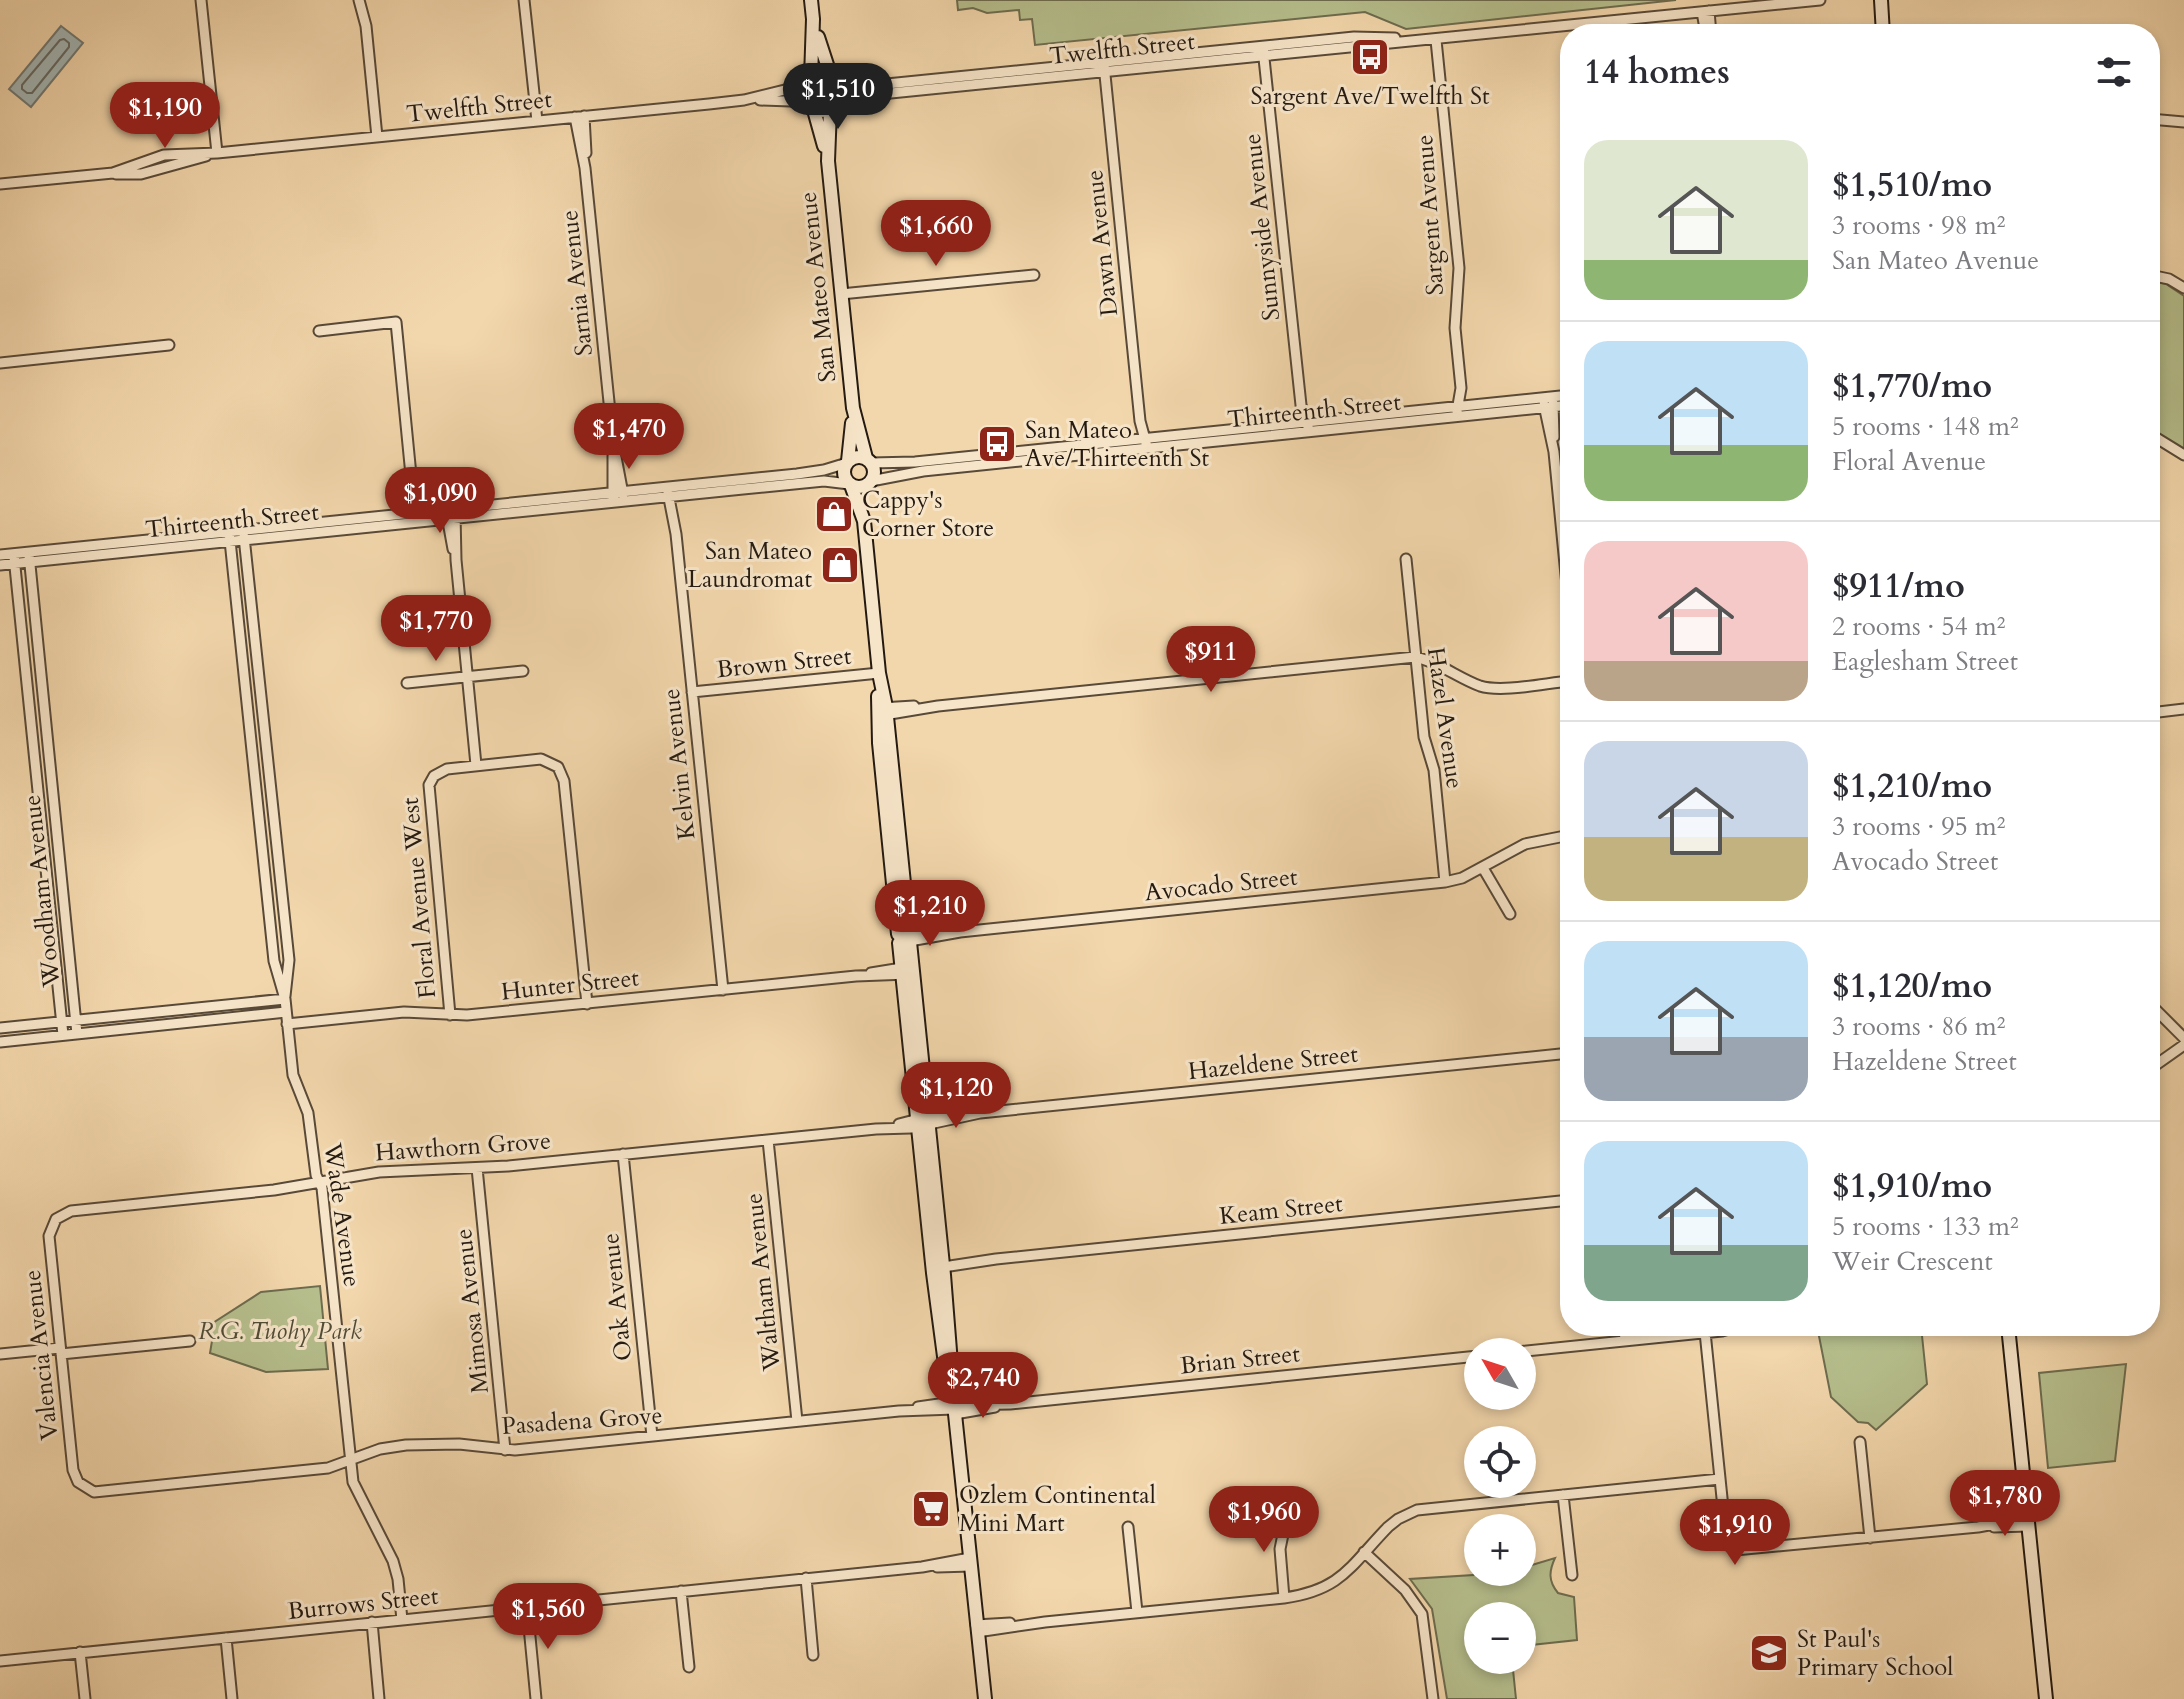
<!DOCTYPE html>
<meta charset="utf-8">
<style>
:root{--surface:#fff;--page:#f2f2f3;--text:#2b2b33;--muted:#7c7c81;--line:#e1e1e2;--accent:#8f2418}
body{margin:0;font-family:Cardo,serif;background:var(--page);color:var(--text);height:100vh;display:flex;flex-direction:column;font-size:30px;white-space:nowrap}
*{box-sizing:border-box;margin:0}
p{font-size:26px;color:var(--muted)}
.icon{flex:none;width:44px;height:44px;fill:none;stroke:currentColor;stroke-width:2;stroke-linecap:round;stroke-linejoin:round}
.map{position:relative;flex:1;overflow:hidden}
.panel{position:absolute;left:1560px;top:24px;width:600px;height:1312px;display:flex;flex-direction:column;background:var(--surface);border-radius:32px;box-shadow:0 4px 12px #0003}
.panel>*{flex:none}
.needle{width:52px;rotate:309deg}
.tools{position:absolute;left:1464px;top:1338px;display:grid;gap:16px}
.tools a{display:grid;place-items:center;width:72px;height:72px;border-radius:50%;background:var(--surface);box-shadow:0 4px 12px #0003;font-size:40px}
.price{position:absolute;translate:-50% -68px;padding:0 18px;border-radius:28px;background:var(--accent);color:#fff;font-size:26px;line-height:52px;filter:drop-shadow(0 2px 4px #0008)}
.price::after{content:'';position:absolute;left:50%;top:48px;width:24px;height:18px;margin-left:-12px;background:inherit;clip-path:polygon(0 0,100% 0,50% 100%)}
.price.selected{background:#222;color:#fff}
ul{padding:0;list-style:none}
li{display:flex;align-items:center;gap:24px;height:200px;padding:0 24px}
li+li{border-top:2px solid var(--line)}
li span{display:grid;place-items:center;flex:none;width:224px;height:160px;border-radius:24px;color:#555}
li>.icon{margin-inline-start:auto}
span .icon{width:96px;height:96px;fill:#fffc;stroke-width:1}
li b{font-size:34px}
h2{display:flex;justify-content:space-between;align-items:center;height:96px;padding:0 24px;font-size:34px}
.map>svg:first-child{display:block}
.green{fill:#b6bf8d;stroke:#6d6c4f;stroke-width:2}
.water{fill:#a2b6b6;stroke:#707874;stroke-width:2}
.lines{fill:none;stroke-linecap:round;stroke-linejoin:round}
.shore{stroke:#636864;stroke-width:2}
.street-casing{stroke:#584938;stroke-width:13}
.secondary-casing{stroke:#241a11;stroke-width:16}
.street{stroke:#f7e5c9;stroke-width:9}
.secondary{stroke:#f7e5c9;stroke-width:12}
.labels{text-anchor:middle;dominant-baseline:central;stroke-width:6;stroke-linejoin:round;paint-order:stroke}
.street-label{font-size:24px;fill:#241a11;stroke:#f7e5c9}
.poi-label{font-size:24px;fill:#241a11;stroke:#f7e5c9;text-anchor:start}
.park-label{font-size:24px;font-style:italic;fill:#504c36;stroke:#f7e5c9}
</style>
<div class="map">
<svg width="2184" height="1699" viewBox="0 0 2184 1699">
<rect width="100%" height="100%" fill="#f3d7ac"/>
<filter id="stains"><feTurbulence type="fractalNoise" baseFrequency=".0025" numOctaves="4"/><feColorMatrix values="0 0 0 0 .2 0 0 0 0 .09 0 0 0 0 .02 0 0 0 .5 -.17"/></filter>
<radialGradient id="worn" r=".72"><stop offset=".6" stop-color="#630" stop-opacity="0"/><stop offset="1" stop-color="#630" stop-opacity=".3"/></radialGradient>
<!-- green -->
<path class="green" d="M957 0H1676L1406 29 1365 12 1035 45 1032 19 1020 20 1019 10 987 13 973 8 958 10Z
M2150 281 2166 284 2184 296V450L2150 429Z
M320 1286 328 1369 266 1372 210 1353 212 1341 205 1328 261 1292Z
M1817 1326H1921L1927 1384 1876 1430 1868 1423 1858 1422 1831 1397Z
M2126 1364 2115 1461 2048 1468 2039 1373Z
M1555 1558C1549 1571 1548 1581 1558 1593L1574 1597 1577 1640 1522 1646V1616H1478V1660H1512L1516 1699H1447L1432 1609 1410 1579 1522 1572V1568Z"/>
<!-- water -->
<path class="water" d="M61 26 83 43 31 107 9 89Z"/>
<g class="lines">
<!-- shore -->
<path class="shore" d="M64 39 69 43V47L32 93H27L22 89V85L60 40Z"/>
<!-- street casing -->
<g class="street-casing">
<path id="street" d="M201 0 217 153
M359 0 366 26 377 137
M524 0 537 121
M1709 11 1711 34
M1702 12 1706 34
M1436 40 1459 268 1455 328 1461 388 1457 411
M1263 49 1301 405 1308 427
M1104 65 1140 421 1146 443
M837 83 857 87 1354 37 1395 38
M760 100 791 101 806 104
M836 105 871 95 1820 0
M584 116 586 153
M575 117 585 168 613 441 623 494
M2150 119 2184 122
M116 174H141L206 156
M0 184 113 173 164 155 217 153 709 104 744 100 805 85
M2150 275 2169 279 2184 288
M841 294 1034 275
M319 331 396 322 415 516
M0 363 169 345
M1553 403 1554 437
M1544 405 1554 452 1570 616
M2150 434 2184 455
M613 456V497
M871 463 915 462 1570 395
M871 481 923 471 1570 405
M668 493 676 534 723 990
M455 514 456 560 476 765
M447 516 453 549
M229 531 274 961 285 999 293 1075 308 1113 316 1175 322 1188 353 1482 393 1561 398 1579 402 1620
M244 537 289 960 285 996
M0 555 797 474 824 470 847 463
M29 555 77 1034
M14 557 63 1035
M1406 559 1424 737 1434 770 1445 882
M0 565 743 489 824 481 849 484
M407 683 523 671
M692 692 879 673
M881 708 914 706
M2150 713 2184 709
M884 715 938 706 1415 657C1439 662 1458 678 1480 686 1502 693 1546 683 1570 681
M1483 868 1510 914
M903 934 960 932
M904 942 960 932 1445 882 1462 878 1525 844 1570 835
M871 973 908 967
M2150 1004 2184 1038
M450 1015 429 785 434 776 447 769 541 759 558 767 564 781 587 1004
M287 1024 404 1012 467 1015 856 976 908 974
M0 1028 285 999
M0 1042 286 1012
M2150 1069 2184 1045
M899 1124 934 1115 959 1113
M768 1140 797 1421
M623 1154 652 1436
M477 1168 505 1450
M937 1268 996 1259 1570 1200
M1624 1326 1625 1341
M1705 1332 1726 1537 1728 1545 1735 1550 1978 1527 2027 1518
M1517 1352 1722 1331 1739 1326
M0 1354 60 1348
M61 1354 190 1341
M954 1405 1010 1404 1478 1356
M918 1407 953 1402
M954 1409 899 1411 515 1450 459 1444 406 1445 380 1449 328 1468 94 1492 78 1482 73 1470 49 1236 56 1219 71 1211 274 1190 379 1172 508 1166 876 1129 911 1128 980 1113 1570 1053
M955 1414 995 1407
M1860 1442 1870 1538
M1563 1495 1572 1575
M1128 1527 1137 1612
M1994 1527 2028 1526
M1364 1552 1405 1590 1422 1614 1433 1699
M937 1567 971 1566
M806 1578 813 1655
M681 1591 689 1667
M1284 1598 1280 1549 1287 1515
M527 1606 536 1699
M372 1622 379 1699
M976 1625 1010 1623
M977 1632 1045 1622 1284 1598C1342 1590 1351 1565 1388 1527L1398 1519 1417 1510 1720 1479
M226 1638 232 1699
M80 1652 85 1699
M0 1661 922 1567 970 1558"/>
</g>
<!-- secondary casing -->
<g class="secondary-casing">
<path id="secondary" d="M1881 0 1883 34
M818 37 831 77
M803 93a18 18 0 1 1 36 0a18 18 0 1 1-36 0Z
M811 78 813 19 811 0
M830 109 828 161 853 408 866 458
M814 110 824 146
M844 472a15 15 0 1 1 30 0a15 15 0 1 1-30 0Z
M848 461 852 423
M851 485 864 521 879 673 886 707 944 1275 955 1414 985 1699
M878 696 879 743 898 934
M899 943 933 1273 945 1364
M2008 1326 2046 1699"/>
</g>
<!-- street -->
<use href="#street" class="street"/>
<!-- secondary -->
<use href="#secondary" class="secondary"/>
</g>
<!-- icons -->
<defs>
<g id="bus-square" transform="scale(2)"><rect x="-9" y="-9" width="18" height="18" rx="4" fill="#8f2418" stroke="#f7e5c9"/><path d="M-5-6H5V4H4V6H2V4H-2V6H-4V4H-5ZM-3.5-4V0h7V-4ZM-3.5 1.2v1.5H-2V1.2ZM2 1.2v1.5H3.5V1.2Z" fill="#fff"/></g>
<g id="shop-square" transform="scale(2)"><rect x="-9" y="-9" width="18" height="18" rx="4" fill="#8f2418" stroke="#f7e5c9"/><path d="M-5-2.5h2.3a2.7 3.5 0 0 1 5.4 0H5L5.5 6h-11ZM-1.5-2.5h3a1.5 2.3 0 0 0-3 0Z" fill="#fff"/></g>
<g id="supermarket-square" transform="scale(2)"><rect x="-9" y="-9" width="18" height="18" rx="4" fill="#8f2418" stroke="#f7e5c9"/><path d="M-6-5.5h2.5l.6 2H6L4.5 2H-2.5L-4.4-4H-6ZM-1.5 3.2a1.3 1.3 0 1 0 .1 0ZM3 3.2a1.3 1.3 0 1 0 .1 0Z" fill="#fff"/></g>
<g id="school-square" transform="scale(2)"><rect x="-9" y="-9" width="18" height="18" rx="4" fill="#8f2418" stroke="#f7e5c9"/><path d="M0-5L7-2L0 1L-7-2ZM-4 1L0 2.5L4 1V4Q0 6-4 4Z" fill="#fff"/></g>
</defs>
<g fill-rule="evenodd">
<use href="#bus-square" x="1370" y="57"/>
<use href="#bus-square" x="997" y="444"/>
<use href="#shop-square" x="834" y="514"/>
<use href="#shop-square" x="840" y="565"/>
<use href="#supermarket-square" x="931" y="1509"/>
<use href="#school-square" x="1769" y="1653"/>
</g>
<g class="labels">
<!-- street labels -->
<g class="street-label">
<text transform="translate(1122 49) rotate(-6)">Twelfth Street</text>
<text transform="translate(479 107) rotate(-6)">Twelfth Street</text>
<text transform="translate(1430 215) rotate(-94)">Sargent Avenue</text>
<text transform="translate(1262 227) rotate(-96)">Sunnyside Avenue</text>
<text transform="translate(1102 243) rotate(-96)">Dawn Avenue</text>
<text transform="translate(577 283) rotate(-96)">Sarnia Avenue</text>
<text transform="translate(818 287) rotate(-96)">San Mateo Avenue</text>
<text transform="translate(1314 411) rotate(-6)">Thirteenth Street</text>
<text transform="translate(232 521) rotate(-6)">Thirteenth Street</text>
<text transform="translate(784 663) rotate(-6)">Brown Street</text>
<text transform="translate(1445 718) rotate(82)">Hazel Avenue</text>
<text transform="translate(679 764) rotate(-96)">Kelvin Avenue</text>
<text transform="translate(1221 885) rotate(-6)">Avocado Street</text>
<text transform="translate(42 891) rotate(-96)">Woodham Avenue</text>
<text transform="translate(419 898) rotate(-95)">Floral Avenue West</text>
<text transform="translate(570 985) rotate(-6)">Hunter Street</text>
<text transform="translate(1273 1063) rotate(-6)">Hazeldene Street</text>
<text transform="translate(463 1147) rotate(-4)">Hawthorn Grove</text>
<text transform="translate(1281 1210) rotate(-6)">Keam Street</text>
<text transform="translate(342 1215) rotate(82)">Wade Avenue</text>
<text transform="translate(763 1282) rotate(-96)">Waltham Avenue</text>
<text transform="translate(617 1297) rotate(-96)">Oak Avenue</text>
<text transform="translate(472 1311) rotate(-96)">Mimosa Avenue</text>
<text transform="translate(41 1355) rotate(-96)">Valencia Avenue</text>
<text transform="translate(1240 1360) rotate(-6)">Brian Street</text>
<text transform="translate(582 1421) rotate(-4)">Pasadena Grove</text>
<text transform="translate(363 1604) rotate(-6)">Burrows Street</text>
</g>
<!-- poi labels -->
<g class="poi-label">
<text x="1370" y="96" text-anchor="middle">Sargent Ave/Twelfth St</text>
<text x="1025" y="430">San Mateo<tspan x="1025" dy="28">Ave/Thirteenth St</tspan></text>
<text x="862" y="500">Cappy's<tspan x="862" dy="28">Corner Store</tspan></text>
<text x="812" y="551" text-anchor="end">San Mateo<tspan x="812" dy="28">Laundromat</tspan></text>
<text x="959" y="1495">Ozlem Continental<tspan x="959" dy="28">Mini Mart</tspan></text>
<text x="1797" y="1639">St Paul's<tspan x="1797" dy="28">Primary School</tspan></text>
</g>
<!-- park labels -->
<g class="park-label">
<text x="280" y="1331">R.G. Tuohy Park</text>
</g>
</g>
<rect width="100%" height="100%" filter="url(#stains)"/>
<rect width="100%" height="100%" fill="url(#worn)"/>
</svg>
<div class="tools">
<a><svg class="needle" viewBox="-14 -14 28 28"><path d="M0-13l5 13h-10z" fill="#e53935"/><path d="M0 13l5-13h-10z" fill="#7c7c81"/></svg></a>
<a><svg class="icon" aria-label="locate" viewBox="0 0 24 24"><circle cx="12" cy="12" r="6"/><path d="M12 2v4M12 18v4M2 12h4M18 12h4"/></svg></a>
<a>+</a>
<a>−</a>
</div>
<b class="price selected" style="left:838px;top:131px">$1,510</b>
<b class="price" style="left:165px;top:150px">$1,190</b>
<b class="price" style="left:936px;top:268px">$1,660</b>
<b class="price" style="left:629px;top:471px">$1,470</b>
<b class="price" style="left:440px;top:535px">$1,090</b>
<b class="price" style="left:436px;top:663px">$1,770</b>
<b class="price" style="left:1211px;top:694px">$911</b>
<b class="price" style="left:930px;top:948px">$1,210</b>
<b class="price" style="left:956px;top:1130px">$1,120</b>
<b class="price" style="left:983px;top:1420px">$2,740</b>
<b class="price" style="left:2005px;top:1538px">$1,780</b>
<b class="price" style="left:1264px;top:1554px">$1,960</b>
<b class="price" style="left:1735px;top:1567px">$1,910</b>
<b class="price" style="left:548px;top:1651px">$1,560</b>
<section class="panel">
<h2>14 homes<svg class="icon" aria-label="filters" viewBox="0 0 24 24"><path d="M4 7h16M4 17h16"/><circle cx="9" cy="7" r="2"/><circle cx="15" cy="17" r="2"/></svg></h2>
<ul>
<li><span style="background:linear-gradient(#dfe7d0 75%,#8fb573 0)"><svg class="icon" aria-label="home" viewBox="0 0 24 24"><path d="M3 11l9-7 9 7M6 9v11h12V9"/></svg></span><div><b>$1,510/mo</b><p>3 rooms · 98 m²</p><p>San Mateo Avenue</p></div></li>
<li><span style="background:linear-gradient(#bfe0f5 65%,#8fb573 0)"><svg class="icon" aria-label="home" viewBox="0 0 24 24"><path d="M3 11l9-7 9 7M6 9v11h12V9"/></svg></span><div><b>$1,770/mo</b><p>5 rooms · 148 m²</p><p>Floral Avenue</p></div></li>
<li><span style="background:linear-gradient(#f6c9c9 75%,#b9a48a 0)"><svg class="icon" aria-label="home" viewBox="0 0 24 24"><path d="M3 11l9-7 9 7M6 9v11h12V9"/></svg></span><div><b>$911/mo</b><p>2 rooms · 54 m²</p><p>Eaglesham Street</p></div></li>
<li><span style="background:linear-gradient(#c9d6e8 60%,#c2b280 0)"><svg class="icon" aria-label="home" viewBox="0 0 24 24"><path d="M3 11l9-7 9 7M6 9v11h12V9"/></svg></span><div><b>$1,210/mo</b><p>3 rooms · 95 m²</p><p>Avocado Street</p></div></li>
<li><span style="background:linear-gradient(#bfe0f5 60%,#9aa5b1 0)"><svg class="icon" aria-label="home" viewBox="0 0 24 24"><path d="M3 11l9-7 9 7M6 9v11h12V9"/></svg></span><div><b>$1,120/mo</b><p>3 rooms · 86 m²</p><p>Hazeldene Street</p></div></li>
<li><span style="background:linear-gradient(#bfe0f5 65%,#7fa58c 0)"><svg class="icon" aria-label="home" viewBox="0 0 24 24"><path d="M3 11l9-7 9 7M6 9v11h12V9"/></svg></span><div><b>$1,910/mo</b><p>5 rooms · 133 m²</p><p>Weir Crescent</p></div></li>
</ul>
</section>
</div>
